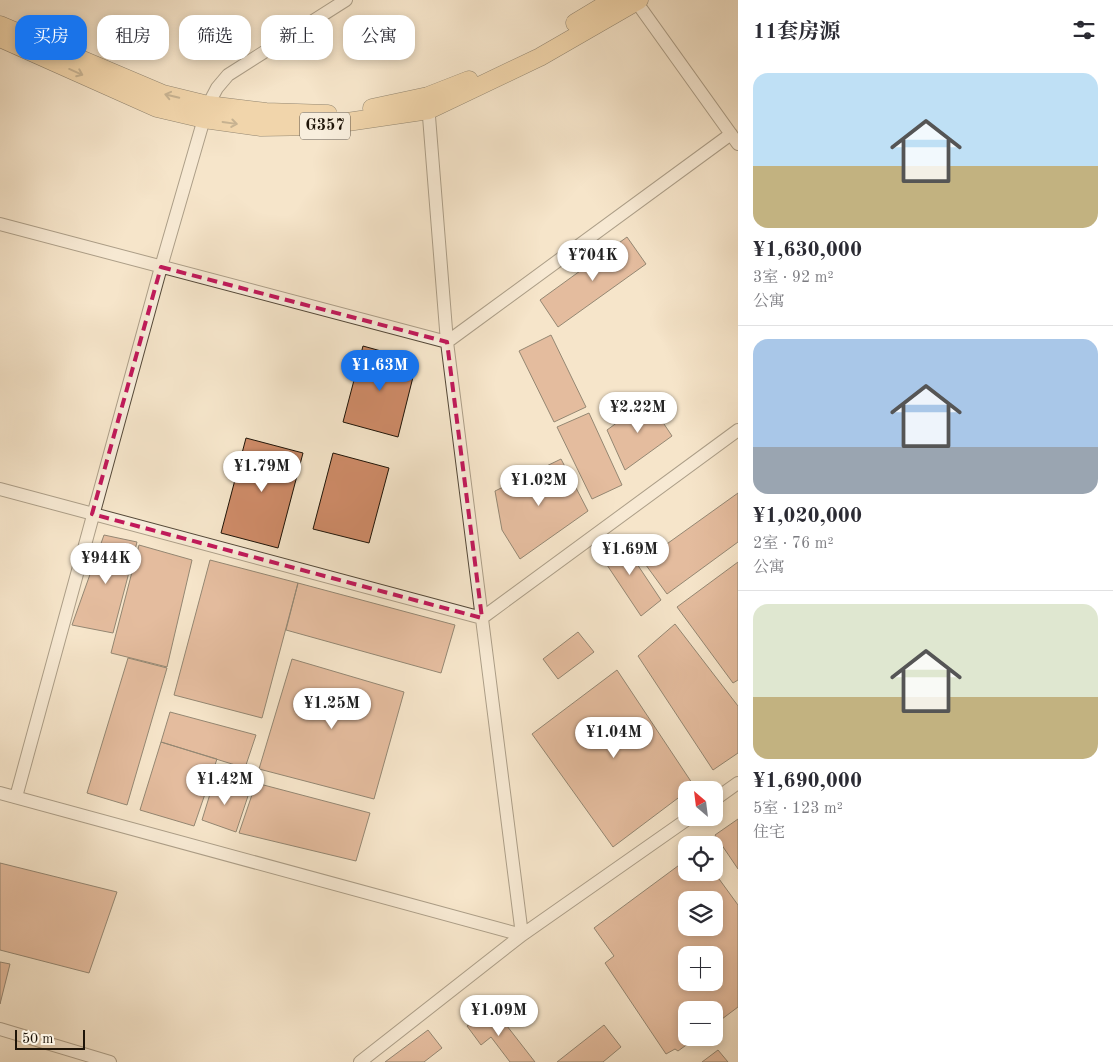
<!DOCTYPE html>
<html lang="zh">
<meta charset="utf-8">
<style>
:root{--surface:#fff;--page:#f2f2f3;--text:#2b2b33;--muted:#7c7c81;--line:#e1e1e2;--accent:#1a73e8}
body{margin:0;font-family:"Old Standard TT","Noto Serif SC",serif;background:var(--page);color:var(--text);height:100vh;display:flex;flex-direction:column;font-size:19px;white-space:nowrap}
*{box-sizing:border-box;margin:0}
p{font-size:16px;color:var(--muted)}
.icon{flex:none;width:28px;height:28px;fill:none;stroke:currentColor;stroke-width:2;stroke-linecap:round;stroke-linejoin:round}
.map{position:relative;flex:1;overflow:hidden}
.side{display:flex;flex-direction:column;background:var(--surface);width:375px}
.side>*{flex:none}
.banner{position:absolute;left:15px;top:15px;width:475px;height:45px;display:flex;gap:10px}
.needle{width:32px;rotate:332deg}
.buttons{position:absolute;left:678px;top:781px;display:grid;gap:10px}
.buttons a{display:grid;place-items:center;width:45px;height:45px;border-radius:10px;background:var(--surface);box-shadow:0 2px 8px #0003;font-size:25px}
.scale{position:absolute;left:15px;bottom:12px;width:70px;box-sizing:border-box;padding-left:5px;border:2px solid #1e1408;border-top:0;font-size:14px;line-height:18px;white-space:nowrap;color:#1e1408;-webkit-text-stroke:4px #f8eedd;paint-order:stroke}
.price{position:absolute;translate:-50% -42px;padding:0 11px;border-radius:18px;background:#fff;color:#222;font-size:16px;line-height:32px;filter:drop-shadow(0 1px 2px #0008)}
.price::after{content:'';position:absolute;left:50%;top:30px;width:15px;height:11px;margin-left:-8px;background:inherit;clip-path:polygon(0 0,100% 0,50% 100%)}
.price.current{background:var(--accent);color:#fff}
ul{padding:0;list-style:none}
li{display:grid;align-content:center;gap:10px;height:265px;padding:0 15px}
li+li{border-top:1px solid var(--line)}
li span{display:grid;place-items:center;height:155px;border-radius:15px;color:#555}
li>.icon{margin-inline-start:auto}
span .icon{width:90px;height:90px;fill:#fffc;stroke-width:1}
li b{font-size:21px}
h2{display:flex;justify-content:space-between;align-items:center;height:60px;padding:0 15px;font-size:21px}
.tag{padding:0 18px;border-radius:15px;background:var(--surface);box-shadow:0 2px 8px #0003;font-size:18px;line-height:45px}
.tag.current{background:var(--accent);color:#fff}
main{display:flex;flex:1;min-height:0}
.map>svg:first-child{display:block}
.building{fill:#ce8b68;stroke:#1e1408;fill-rule:evenodd}
.lines{fill:none;stroke-linecap:round;stroke-linejoin:round}
.tertiary-casing{stroke:#544838;stroke-width:14}
.trunk-casing{stroke:#1e1408;stroke-width:19}
.tertiary{stroke:#f8eedd;stroke-width:12}
.trunk{stroke:#eac285;stroke-width:18}
.oneway{stroke:#8e744d}
.marked{fill:none;stroke:#c2185b;stroke-width:4;stroke-dasharray:10 6;stroke-linejoin:round}
.labels{text-anchor:middle;dominant-baseline:central;stroke-width:4;stroke-linejoin:round;paint-order:stroke}
.shield{fill:#f8eedd;stroke:#5f5548;stroke-width:1}
.shield-label{font-size:16px;font-weight:bold;fill:#1e1408}
</style>
<main>
<div class="map">
<svg width="738" height="1062" viewBox="0 0 738 1062">
<rect width="100%" height="100%" fill="#f5e5ca"/>
<filter id="stains"><feTurbulence type="fractalNoise" baseFrequency=".004" numOctaves="4"/><feColorMatrix values="0 0 0 0 .2 0 0 0 0 .09 0 0 0 0 .02 0 0 0 .5 -.17"/></filter>
<radialGradient id="worn" r=".72"><stop offset=".6" stop-color="#630" stop-opacity="0"/><stop offset="1" stop-color="#630" stop-opacity=".3"/></radialGradient>
<!-- building -->
<path class="building" d="M627 237 646 264 558 327 540 300Z
M551 335 586 407 554 422 519 351Z
M363 346 417 361 398 437 343 422Z
M648 400 672 436 625 470 607 430Z
M589 413 622 485 592 499 557 427Z
M246 438 303 453 278 548 221 533Z
M333 453 389 468 369 543 313 529Z
M561 459 588 511 520 559 502 530 495 491Z
M738 493V542L667 594 643 561Z
M104 535 137 542 113 633 72 625Z
M619 537 661 600 641 616 599 553Z
M139 545 192 560 167 667 111 653Z
M210 560 298 583 262 718 174 695Z
M738 562V680L733 683 677 607Z
M298 583 455 625 441 673 286 630Z
M675 624 738 706V753L713 770 638 656Z
M578 632 594 652 558 679 543 659Z
M128 658 167 668 127 805 87 793Z
M292 659 404 692 374 799 259 769Z
M617 670 694 786 613 847 532 734Z
M170 712 256 735 245 768 161 742Z
M161 742 217 759 194 826 140 810Z
M214 781 249 793 236 832 202 820Z
M256 783 370 813 356 861 239 833Z
M738 819V869L715 835Z
M686 860V872H714L738 905V1007L714 1025V1010H686V1038H696L678 1051 675 1049 666 1054 605 963 614 956 594 928ZM686 900H714V928H686ZM686 955H714V982H686Z
M0 863 117 892 89 973 0 950Z
M0 962 10 964 0 1004Z
M493 1008 535 1062H510L491 1037 481 1045 467 1026Z
M604 1025 621 1047 603 1062H557Z
M428 1030 442 1048 424 1062H385Z
M718 1050 728 1062H702Z"/>
<g class="lines">
<!-- tertiary casing -->
<g class="tertiary-casing">
<path id="tertiary" d="M635 0 738 144
M0 224 447 342 731 134
M0 489 482 618 738 430
M0 793 522 935 447 342 428 104
M16 797 161 267 208 105 217 88 228 75 346 0
M714 800 738 783
M0 1029 110 1062
M360 1062 522 935 689 818"/>
</g>
<!-- trunk casing -->
<g class="trunk-casing">
<path id="trunk" d="M575 23 613 0
M0 25 163 94 208 105 266 112 328 114
M0 38 157 108 204 119 261 127 320 126 429 110 540 57 639 0
M372 108 428 96 469 80"/>
</g>
<!-- tertiary -->
<use href="#tertiary" class="tertiary"/>
<!-- trunk -->
<use href="#trunk" class="trunk"/>
</g>
<!-- one-way arrows -->
<defs><path id="oneway-shaft" d="M-6 0H5M1.5-3L5.5 0L1.5 3" fill="none" stroke-width="1.6" stroke-linecap="round" stroke-linejoin="round" transform="scale(1.25)"/></defs>
<g class="oneway">
<use href="#oneway-shaft" transform="translate(76 72) rotate(24)"/>
<use href="#oneway-shaft" transform="translate(172 96) rotate(-166)"/>
<use href="#oneway-shaft" transform="translate(230 123) rotate(8)"/>
</g>
<!-- marked area -->
<path d="M0 0H738V1062H0ZM161 267 447 342 482 618 92 514Z" fill="#f5e5ca" fill-opacity=".55" fill-rule="evenodd"/>
<path class="marked" d="M161 267 447 342 482 618 92 514Z"/>
<g class="labels">
<!-- shield labels -->
<rect class="shield" x="300" y="112.5" width="50" height="27" rx="4"/>
<g class="shield-label">
<text x="325" y="126">G357</text>
</g>
</g>
<rect width="100%" height="100%" filter="url(#stains)"/>
<rect width="100%" height="100%" fill="url(#worn)"/>
</svg>
<div class="buttons">
<a><svg class="needle" viewBox="-14 -14 28 28"><path d="M0-13l5 13h-10z" fill="#e53935"/><path d="M0 13l5-13h-10z" fill="#7c7c81"/></svg></a>
<a><svg class="icon" aria-label="locate" viewBox="0 0 24 24"><circle cx="12" cy="12" r="6"/><path d="M12 2v4M12 18v4M2 12h4M18 12h4"/></svg></a>
<a><svg class="icon" aria-label="layers" viewBox="0 0 24 24"><path d="M12 4l9 5-9 5-9-5zM3 14l9 5 9-5"/></svg></a>
<a>+</a>
<a>−</a>
</div>
<div class="scale">50 m</div>
<b class="price" style="left:593px;top:282px">¥704K</b>
<b class="price current" style="left:380px;top:392px">¥1.63M</b>
<b class="price" style="left:638px;top:434px">¥2.22M</b>
<b class="price" style="left:262px;top:493px">¥1.79M</b>
<b class="price" style="left:539px;top:507px">¥1.02M</b>
<b class="price" style="left:630px;top:576px">¥1.69M</b>
<b class="price" style="left:106px;top:585px">¥944K</b>
<b class="price" style="left:332px;top:730px">¥1.25M</b>
<b class="price" style="left:614px;top:759px">¥1.04M</b>
<b class="price" style="left:225px;top:806px">¥1.42M</b>
<b class="price" style="left:499px;top:1037px">¥1.09M</b>
<div class="banner">
<a class="tag current">买房</a>
<a class="tag">租房</a>
<a class="tag">筛选</a>
<a class="tag">新上</a>
<a class="tag">公寓</a>
</div>
</div>
<section class="side">
<h2>11套房源<svg class="icon" aria-label="filters" viewBox="0 0 24 24"><path d="M4 7h16M4 17h16"/><circle cx="9" cy="7" r="2"/><circle cx="15" cy="17" r="2"/></svg></h2>
<ul>
<li><span style="background:linear-gradient(#bfe0f5 60%,#c2b280 0)"><svg class="icon" aria-label="home" viewBox="0 0 24 24"><path d="M3 11l9-7 9 7M6 9v11h12V9"/></svg></span><div><b>¥1,630,000</b><p>3室 · 92 m²</p><p>公寓</p></div></li>
<li><span style="background:linear-gradient(#a9c7e8 70%,#9aa5b1 0)"><svg class="icon" aria-label="home" viewBox="0 0 24 24"><path d="M3 11l9-7 9 7M6 9v11h12V9"/></svg></span><div><b>¥1,020,000</b><p>2室 · 76 m²</p><p>公寓</p></div></li>
<li><span style="background:linear-gradient(#dfe7d0 60%,#c2b280 0)"><svg class="icon" aria-label="home" viewBox="0 0 24 24"><path d="M3 11l9-7 9 7M6 9v11h12V9"/></svg></span><div><b>¥1,690,000</b><p>5室 · 123 m²</p><p>住宅</p></div></li>
</ul>
</section>
</main>
